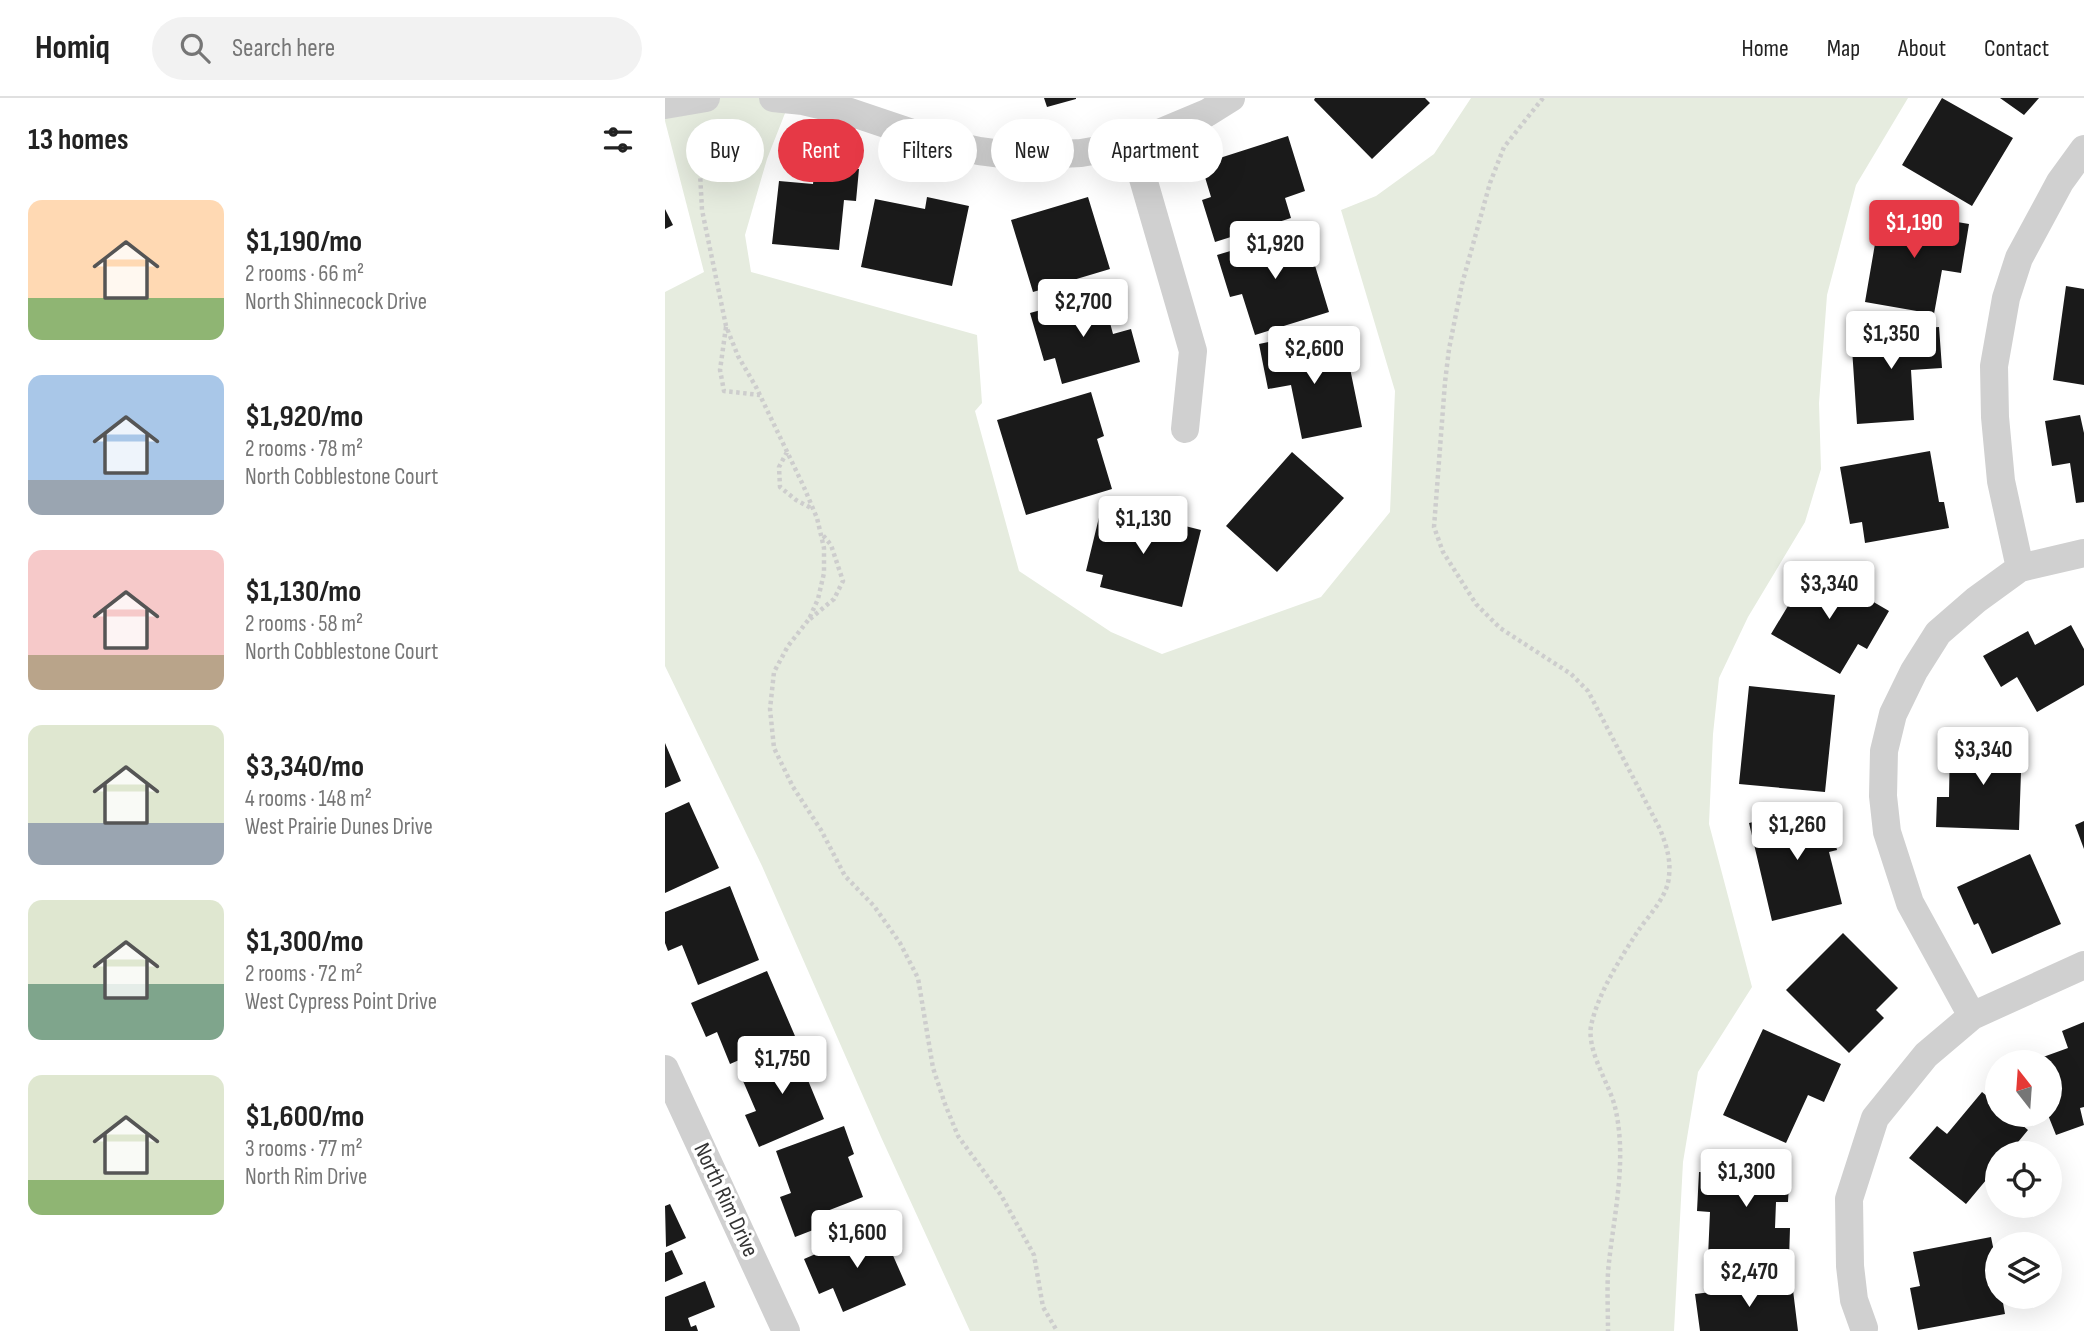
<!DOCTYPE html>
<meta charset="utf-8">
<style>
:root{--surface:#fff;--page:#f2f2f2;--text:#222;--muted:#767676;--line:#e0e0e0;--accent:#e63946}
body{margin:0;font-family:"Sofia Sans Condensed",sans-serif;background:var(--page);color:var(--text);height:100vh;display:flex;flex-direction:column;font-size:26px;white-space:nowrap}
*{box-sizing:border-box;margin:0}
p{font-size:23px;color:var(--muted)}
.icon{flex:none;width:38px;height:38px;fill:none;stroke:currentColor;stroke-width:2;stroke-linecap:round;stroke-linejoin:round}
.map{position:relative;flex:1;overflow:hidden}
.details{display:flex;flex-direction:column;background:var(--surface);width:665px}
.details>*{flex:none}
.top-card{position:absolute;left:21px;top:21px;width:665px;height:63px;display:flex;gap:14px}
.needle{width:46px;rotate:343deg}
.fabs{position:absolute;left:1320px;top:952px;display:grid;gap:14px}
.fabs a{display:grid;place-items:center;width:77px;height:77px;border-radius:50%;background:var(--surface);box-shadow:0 7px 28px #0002;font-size:35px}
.price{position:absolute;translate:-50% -60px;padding:0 16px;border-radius:7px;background:#fff;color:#222;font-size:23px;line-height:46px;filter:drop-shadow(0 2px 4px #0008)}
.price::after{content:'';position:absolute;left:50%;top:42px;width:21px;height:16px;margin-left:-10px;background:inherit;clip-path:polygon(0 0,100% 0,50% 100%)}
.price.current{background:var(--accent);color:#fff}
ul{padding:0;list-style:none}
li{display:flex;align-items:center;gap:21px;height:175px;padding:0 28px}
li span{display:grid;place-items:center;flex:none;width:196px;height:140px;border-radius:14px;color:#555}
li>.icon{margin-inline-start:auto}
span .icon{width:84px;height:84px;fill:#fffc;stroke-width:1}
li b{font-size:30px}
h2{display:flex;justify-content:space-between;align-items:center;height:84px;padding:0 28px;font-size:30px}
.chip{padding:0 24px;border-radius:32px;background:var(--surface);box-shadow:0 7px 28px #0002;font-size:24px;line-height:63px}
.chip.current{background:var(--accent);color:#fff}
header{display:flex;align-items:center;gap:42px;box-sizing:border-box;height:98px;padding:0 35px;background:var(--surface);border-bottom:2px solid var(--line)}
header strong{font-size:33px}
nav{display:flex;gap:38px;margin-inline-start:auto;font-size:24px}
.search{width:490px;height:63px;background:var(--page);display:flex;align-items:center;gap:18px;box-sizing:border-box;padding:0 24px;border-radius:38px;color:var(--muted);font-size:26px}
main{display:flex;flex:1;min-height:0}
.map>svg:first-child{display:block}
.green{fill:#e6ecdf}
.building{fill:#1a1a1a}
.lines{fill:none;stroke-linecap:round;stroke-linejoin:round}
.path{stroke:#cdcdcd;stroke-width:4.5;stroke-dasharray:3.5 3.5;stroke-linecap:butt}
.minor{stroke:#d0d0d0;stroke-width:28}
.labels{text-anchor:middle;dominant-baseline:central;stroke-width:7;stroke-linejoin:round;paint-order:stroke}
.street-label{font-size:23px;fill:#333;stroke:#fff}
</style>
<header>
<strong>Homiq</strong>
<div class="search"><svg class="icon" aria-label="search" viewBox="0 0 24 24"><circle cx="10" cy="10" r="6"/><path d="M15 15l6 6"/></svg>Search here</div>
<nav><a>Home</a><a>Map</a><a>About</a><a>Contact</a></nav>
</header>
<main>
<section class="details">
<h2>13 homes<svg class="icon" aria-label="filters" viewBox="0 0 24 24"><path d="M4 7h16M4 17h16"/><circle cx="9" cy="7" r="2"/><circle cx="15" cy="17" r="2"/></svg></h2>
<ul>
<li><span style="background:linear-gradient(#ffd9b3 70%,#8fb573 0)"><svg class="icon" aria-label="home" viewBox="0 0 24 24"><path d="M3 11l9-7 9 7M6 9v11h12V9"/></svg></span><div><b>$1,190/mo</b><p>2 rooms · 66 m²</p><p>North Shinnecock Drive</p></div></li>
<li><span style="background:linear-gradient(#a9c7e8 75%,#9aa5b1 0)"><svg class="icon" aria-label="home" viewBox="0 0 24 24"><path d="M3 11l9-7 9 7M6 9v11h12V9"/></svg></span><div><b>$1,920/mo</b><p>2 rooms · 78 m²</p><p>North Cobblestone Court</p></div></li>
<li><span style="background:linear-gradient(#f6c9c9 75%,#b9a48a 0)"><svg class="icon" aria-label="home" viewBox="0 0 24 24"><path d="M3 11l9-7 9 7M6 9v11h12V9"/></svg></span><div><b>$1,130/mo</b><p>2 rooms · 58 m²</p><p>North Cobblestone Court</p></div></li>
<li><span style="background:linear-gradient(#dfe7d0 70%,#9aa5b1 0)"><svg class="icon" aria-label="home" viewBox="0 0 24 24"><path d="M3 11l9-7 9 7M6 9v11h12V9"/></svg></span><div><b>$3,340/mo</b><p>4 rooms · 148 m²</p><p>West Prairie Dunes Drive</p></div></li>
<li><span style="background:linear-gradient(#dfe7d0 60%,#7fa58c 0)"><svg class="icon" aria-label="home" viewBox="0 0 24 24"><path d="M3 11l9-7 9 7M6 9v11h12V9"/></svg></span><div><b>$1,300/mo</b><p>2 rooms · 72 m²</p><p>West Cypress Point Drive</p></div></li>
<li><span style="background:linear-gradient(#dfe7d0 75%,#8fb573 0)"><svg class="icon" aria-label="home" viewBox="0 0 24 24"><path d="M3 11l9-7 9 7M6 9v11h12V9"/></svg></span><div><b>$1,600/mo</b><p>3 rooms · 77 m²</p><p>North Rim Drive</p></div></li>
</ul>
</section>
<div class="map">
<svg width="1419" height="1233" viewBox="0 0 1419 1233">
<rect width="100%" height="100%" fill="#fff"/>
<!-- green -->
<path class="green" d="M0 0H126L102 61 80 137 86 174 312 237 317 305 310 313 354 473 446 534 497 556 656 499 725 414 730 293 676 112 711 98 769 56 806 0H1243L1191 87 1162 197 1154 305 1156 371 1140 424 1083 519 1054 580 1048 636 1044 726 1087 889 1033 974 1018 1064 1009 1233H305L216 1039 97 768 0 568V194L39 174 0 23Z"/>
<!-- building -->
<path class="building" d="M379 0H411V1L382 9Z
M650 0H760L765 5 707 61 649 2Z
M1277 0 1348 40 1307 108 1237 67Z
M1335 0H1374L1359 17Z
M623 38 640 93 620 100 626 120 550 144 537 102 546 99 536 66Z
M150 67 194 71 191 103 179 102 174 152 107 146 114 83 148 86Z
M262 99 304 108 287 188 196 169 210 101 260 111Z
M423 99 445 171 368 194 346 122Z
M0 111 8 127 0 131Z
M1216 111 1304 126 1296 175 1277 172 1269 216 1200 204Z
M639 131 664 214 590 237 577 196 565 199 552 157Z
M1401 188 1419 191V287L1388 282Z
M437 195 448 236 466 231 475 264 397 286 390 260 379 263 365 215Z
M1274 229 1277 270 1246 272 1249 322 1192 326 1186 235Z
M628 239 632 256 680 246 697 329 637 341 626 287 603 291 594 246Z
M426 294 439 338 432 341 447 391 361 417 332 322Z
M1415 317 1419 335V404L1411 405 1405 365 1387 368 1380 323Z
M1265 353 1274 404H1279L1284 430 1200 445 1197 424 1185 426 1175 369Z
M627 354 679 400 612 474 561 428Z
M437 407 536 432 517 509 435 489 438 477 421 473Z
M1147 468 1224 513 1202 551 1193 546 1175 576 1106 536Z
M1406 527 1419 551V587L1372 614 1352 579 1336 589 1318 558 1363 533 1370 547Z
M1084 588 1170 597 1160 694 1074 686Z
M1285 643 1357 645 1354 732 1271 729 1272 699H1284Z
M0 645 16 683 0 690Z
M24 704 54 770 0 795V715Z
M1161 707 1172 752 1164 754 1177 806 1107 823 1084 725Z
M1419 723V751L1410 727Z
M1365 756 1396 826 1327 856 1313 825 1309 827 1292 789Z
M65 788 94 862 33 887 17 847 3 853 0 845V814Z
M1178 835 1233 890 1211 912 1219 920 1184 955 1121 892Z
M102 873 130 938 65 966 52 934 41 939 26 905Z
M1419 924V1009L1415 1010 1419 1027 1391 1037 1383 1017 1384 964H1364L1403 950 1397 933Z
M1098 931 1176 966 1159 1004 1143 997 1121 1045 1058 1017Z
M143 947 153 970 140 975 159 1021 94 1049 80 1017 91 1013 75 976Z
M1317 994 1332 1006V1017H1345L1363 1032 1344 1055H1332V1069L1301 1106 1244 1060 1272 1028 1282 1036Z
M179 1028 189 1056 183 1059 198 1099 157 1115 161 1127 130 1139 115 1099 126 1095 111 1053Z
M1052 1061 1125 1064 1123 1104H1111L1110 1130H1125L1124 1162 1043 1159 1045 1114 1032 1113 1034 1074 1051 1075Z
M5 1106 21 1140 1 1149 0 1108Z
M215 1128 241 1187 178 1214 168 1190 154 1196 139 1161Z
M1326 1139 1332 1168V1199H1337L1340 1216 1253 1232 1245 1190 1255 1188 1248 1154Z
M7 1152 18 1176 0 1184V1155Z
M40 1183 50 1209 23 1220 26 1229 31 1227 33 1233H0V1199Z
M1127 1184 1133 1233H1035L1030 1196Z"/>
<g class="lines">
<!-- path -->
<path class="path" d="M878 0 839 49 825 85 797 186 784 251 780 284 769 429 778 454 811 506 835 530 906 576 923 593 995 731C1001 747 1006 760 1004 778 1003 798 984 817 973 833 955 861 933 895 926 928 922 954 944 985 950 1009 963 1064 948 1119 943 1174 942 1194 943 1214 943 1233
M56 22V29L47 44 35 75 37 112 61 228 73 258 91 289 138 387 152 420 159 450V475L153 501 144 521 123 548 109 574 105 611 109 650 128 689 156 732 180 778 209 808 235 845 253 880 268 970 280 1006 293 1038 336 1097 369 1157 378 1209 392 1233
M61 229 55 272 59 293 95 297
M122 354 114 369 115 389 131 402 146 410
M145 521 169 501 178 483 166 447 157 436"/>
<!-- minor -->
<path class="minor" d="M108 0 138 3 185 14 277 45 314 53 353 58 416 55 468 46 542 15 566 0
M0 7 41 0
M468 46 528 253 520 331
M1355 470 1336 383 1330 319 1329 268 1341 200 1354 160 1395 84 1419 51
M1307 918 1245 805 1222 734 1218 698 1219 653 1228 616 1249 573 1273 535 1311 502 1355 470 1419 455
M0 971 121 1233
M1199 1230 1189 1202 1185 1168 1184 1101 1210 1020 1261 957 1307 918 1419 867"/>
</g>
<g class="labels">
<!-- street labels -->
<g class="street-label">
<text transform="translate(61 1102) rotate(65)">North Rim Drive</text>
</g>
</g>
</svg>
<div class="fabs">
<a><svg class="needle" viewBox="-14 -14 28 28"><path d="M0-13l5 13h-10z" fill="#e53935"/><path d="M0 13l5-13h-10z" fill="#767676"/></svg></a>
<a><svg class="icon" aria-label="locate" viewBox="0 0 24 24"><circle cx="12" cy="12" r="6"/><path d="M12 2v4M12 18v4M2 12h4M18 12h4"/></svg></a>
<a><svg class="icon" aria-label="layers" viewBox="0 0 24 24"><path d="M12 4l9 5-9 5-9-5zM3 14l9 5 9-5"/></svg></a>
</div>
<b class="price current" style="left:1249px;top:162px">$1,190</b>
<b class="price" style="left:610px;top:183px">$1,920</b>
<b class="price" style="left:418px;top:241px">$2,700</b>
<b class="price" style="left:1226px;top:273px">$1,350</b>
<b class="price" style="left:649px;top:288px">$2,600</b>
<b class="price" style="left:478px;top:458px">$1,130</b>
<b class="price" style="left:1164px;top:523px">$3,340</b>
<b class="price" style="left:1318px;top:689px">$3,340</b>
<b class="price" style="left:1132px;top:764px">$1,260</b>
<b class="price" style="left:117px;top:998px">$1,750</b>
<b class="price" style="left:1081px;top:1111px">$1,300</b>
<b class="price" style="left:192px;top:1172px">$1,600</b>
<b class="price" style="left:1084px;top:1211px">$2,470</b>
<div class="top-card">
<a class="chip">Buy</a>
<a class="chip current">Rent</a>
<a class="chip">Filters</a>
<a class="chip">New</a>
<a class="chip">Apartment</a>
</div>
</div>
</main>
